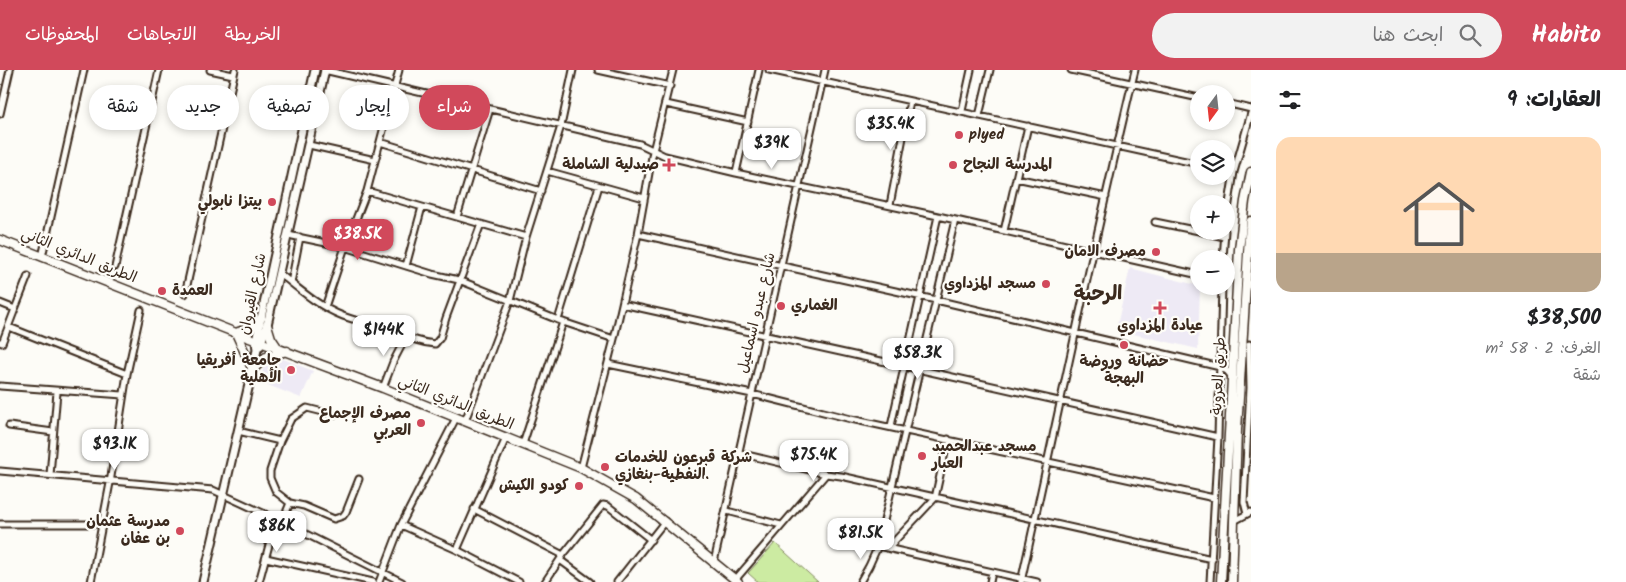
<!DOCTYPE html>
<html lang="ar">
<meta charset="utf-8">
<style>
:root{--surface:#fff;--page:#f2f2f2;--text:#202124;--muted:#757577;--accent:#d1495b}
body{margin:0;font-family:Kalam,"Playpen Sans Arabic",sans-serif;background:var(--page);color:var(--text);direction:rtl;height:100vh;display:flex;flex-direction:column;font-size:19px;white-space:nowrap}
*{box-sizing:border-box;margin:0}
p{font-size:16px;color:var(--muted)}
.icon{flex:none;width:28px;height:28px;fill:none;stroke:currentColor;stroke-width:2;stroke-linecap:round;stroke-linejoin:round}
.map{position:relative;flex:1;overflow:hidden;direction:ltr}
.panel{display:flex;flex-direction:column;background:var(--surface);width:375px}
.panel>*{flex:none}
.banner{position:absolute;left:15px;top:15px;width:475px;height:45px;direction:rtl;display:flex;gap:10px}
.needle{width:32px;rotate:195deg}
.tools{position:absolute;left:1190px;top:15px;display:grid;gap:10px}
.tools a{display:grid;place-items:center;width:45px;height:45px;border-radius:50%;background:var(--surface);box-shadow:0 2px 8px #0003;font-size:25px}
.price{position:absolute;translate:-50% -42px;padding:0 11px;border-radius:10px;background:#fff;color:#222;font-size:16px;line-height:32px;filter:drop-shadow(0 1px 2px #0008)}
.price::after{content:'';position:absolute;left:50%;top:30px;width:15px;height:11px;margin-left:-8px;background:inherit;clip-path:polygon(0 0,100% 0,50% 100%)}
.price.selected{background:var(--accent);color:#fff}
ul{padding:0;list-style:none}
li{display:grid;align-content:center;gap:10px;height:265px;padding:0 25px}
li span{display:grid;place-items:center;height:155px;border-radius:15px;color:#555}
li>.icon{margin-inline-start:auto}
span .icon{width:90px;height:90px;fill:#fffc;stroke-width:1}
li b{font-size:21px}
h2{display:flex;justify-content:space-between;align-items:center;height:60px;padding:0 25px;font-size:21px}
.tag{padding:0 18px;border-radius:22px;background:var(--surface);box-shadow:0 2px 8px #0003;font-size:18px;line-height:45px}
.tag.selected{background:var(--accent);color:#fff}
header{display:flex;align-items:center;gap:30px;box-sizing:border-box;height:70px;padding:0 25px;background:var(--accent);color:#fff}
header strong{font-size:24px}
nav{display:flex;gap:28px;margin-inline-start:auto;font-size:18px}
.search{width:350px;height:45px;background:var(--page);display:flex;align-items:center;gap:12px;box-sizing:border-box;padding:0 18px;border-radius:28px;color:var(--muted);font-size:19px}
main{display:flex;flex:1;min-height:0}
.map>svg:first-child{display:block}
.built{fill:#eeeaf5}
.green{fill:#cceba2;stroke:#848a60}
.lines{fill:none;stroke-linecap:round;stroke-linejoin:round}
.minor-casing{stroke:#3b2a1e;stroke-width:9}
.secondary-casing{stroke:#3b2a1e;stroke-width:11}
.primary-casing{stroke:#3b2a1e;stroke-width:11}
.trunk-casing{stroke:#3b2a1e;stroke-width:11}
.minor{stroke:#fdfcf7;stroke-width:5}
.secondary{stroke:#fdfcf7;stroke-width:7}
.primary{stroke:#fdfcf7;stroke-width:8}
.trunk{stroke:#fdfcf7;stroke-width:8}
.poi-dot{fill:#d1495b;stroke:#fdfcf7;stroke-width:2}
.labels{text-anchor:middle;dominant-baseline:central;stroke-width:4.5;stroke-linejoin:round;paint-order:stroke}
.poi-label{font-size:15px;font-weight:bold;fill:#3b2a1e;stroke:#fdfcf7;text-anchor:end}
.street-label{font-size:15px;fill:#3b2a1e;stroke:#fdfcf7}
.district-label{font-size:20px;font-weight:bold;fill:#3b2a1e;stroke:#fdfcf7}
</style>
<header>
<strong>Habito</strong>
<div class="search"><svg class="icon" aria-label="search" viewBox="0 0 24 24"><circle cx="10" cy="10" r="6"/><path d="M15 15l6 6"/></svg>ابحث هنا</div>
<nav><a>الخريطة</a><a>الاتجاهات</a><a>المحفوظات</a></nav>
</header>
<main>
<section class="panel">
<h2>العقارات: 9<svg class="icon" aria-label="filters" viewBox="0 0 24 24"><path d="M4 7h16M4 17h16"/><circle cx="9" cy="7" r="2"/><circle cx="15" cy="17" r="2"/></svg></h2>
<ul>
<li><span style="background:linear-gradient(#ffd9b3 75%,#b9a48a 0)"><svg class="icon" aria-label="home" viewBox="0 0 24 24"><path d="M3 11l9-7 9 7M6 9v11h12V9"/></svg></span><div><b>$38,500</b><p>الغرف: 2 · 58 m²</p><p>شقة</p></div></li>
</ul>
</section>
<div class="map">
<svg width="1251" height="512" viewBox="0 0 1251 512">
<rect width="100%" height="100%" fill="#fdfcf7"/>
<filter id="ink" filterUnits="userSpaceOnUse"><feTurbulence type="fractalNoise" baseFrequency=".02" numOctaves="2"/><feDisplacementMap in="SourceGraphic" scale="10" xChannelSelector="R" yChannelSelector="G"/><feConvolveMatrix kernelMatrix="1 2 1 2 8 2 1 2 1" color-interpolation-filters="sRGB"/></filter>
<g filter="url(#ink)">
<!-- built -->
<path class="built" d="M1130 198 1200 216 1198 279 1116 260Z
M281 288 313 301 301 328 260 312 263 299 272 289Z"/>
<!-- green -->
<path class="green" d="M775 473 818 512H758L748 503Z"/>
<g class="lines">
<!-- minor casing -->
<g class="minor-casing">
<path id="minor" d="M210 0 233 5
M324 0 640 74 665 86 736 103 938 146 1199 205
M598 0 670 16
M769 0 1199 94
M1071 0 1199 28
M1226 33 1251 39
M666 34 748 52
M962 41 971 0
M0 44 10 0
M979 46 990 0
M380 72 541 121
M309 75 375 90
M1226 100 1234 102
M547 101 644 128
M736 103 759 0
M1016 108 1106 127
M367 121 526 167
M890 135 910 31
M457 147 490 39
M1155 152 1199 161
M1226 152 1234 102 1251 43
M1004 161 1028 56
M1199 161 1224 167
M638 164 936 230 1220 297 1227 301 1231 306
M288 165 345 177 432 204 459 210 563 252 614 269
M42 187 84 0
M1223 189 1225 161
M406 196 422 137
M115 197 159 0
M279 203C299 219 319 237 343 246 358 252 376 254 391 260 406 266 419 273 435 274L440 268 446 248 481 154
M291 213 300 167
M185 224 235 0
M0 233 15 239 2 273 0 272
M622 234 904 296 1218 367
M325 237 345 177 367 121 399 0
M15 239 28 206
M558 250 599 116
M9 257 127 304
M608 294 752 324 851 349 1214 428
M0 316 123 325
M383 318 393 292 406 267
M335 345 307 338 291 349 280 371 270 401V408L276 422 290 433 304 436 334 449 343 446 346 442 359 409
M465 351 510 231 526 167 561 56 573 0
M9 356 53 362
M891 356 938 146
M238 361 280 371
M523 374 563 252
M739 383 826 404 841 406 1212 489
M581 398 614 269 638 164 653 81 673 0
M0 401 213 420 276 449 402 512
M50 405 57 322
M474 439 563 485
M727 441 781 455
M1247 444 1244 432 1250 318 1249 274
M1234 451 1251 442
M282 452 290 433
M0 454H102
M401 455 457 480 519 512
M878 476 1037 512
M888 478 935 428 948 369
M457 480 506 368
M266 488 373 512
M560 490 590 512
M714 492 825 0
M735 510 826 404
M91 512 110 413 127 304 141 240
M259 512 276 449
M379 512 401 455 456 348
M545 512 563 485 603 435 608 436 651 470
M617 512 665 451
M860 512 869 496 878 476 955 150
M990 512 992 502
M1021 512C1059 341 1094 170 1135 0
M1210 512 1218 367 1222 216"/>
</g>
<!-- secondary casing -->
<g class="secondary-casing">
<path id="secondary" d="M260 276 267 255 325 0
M203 512 257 280 256 270 261 248 315 0"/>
</g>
<!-- primary casing -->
<g class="primary-casing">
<path id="primary" d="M0 170 236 263 383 318 581 398 636 429 738 512
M267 255 271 268 277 277
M252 298 236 263 252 257 261 248
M251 301 266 287 287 281"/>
</g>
<!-- trunk casing -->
<g class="trunk-casing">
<path id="trunk" d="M1221 512 1239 179 1245 131 1251 102
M1232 512 1237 360 1249 166 1251 151"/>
</g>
<!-- minor -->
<use href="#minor" class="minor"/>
<!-- secondary -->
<use href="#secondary" class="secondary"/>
<!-- primary -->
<use href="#primary" class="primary"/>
<!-- trunk -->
<use href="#trunk" class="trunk"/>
</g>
</g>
<!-- markers -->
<g class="poi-dot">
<circle cx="959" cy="65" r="5"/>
<path d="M666.5 87.5h5v5h5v5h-5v5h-5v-5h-5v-5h5z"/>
<circle cx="953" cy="95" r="5"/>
<circle cx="272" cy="132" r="5"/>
<circle cx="1156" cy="182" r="5"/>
<circle cx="1046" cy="214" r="5"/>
<circle cx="162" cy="221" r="5"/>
<circle cx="781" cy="236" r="5"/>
<path d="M1157.5 230.5h5v5h5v5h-5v5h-5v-5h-5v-5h5z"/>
<circle cx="1124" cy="275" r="5"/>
<circle cx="291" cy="300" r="5"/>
<circle cx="421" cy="353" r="5"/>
<circle cx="922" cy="386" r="5"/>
<circle cx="605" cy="397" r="5"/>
<circle cx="579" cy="416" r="5"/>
<circle cx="180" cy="461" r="5"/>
</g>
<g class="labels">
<!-- poi labels -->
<g class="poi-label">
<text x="969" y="65" text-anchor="start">plyed</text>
<text x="659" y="95">صيدلية الشاملة</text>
<text x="963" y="95" text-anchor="start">المدرسة النجاح</text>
<text x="262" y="132">بيتزا نابولي</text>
<text x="1146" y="182">مصرف الامان</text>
<text x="1036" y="214">مسجد المزداوي</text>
<text x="172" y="221" text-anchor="start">العمدة</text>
<text x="791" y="236" text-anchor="start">الغماري</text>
<text x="1160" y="256" text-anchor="middle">عيادة المزداوي</text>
<text x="281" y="291">جامعة أفريقيا<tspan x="281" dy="17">الأهلية</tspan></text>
<text x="1124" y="292" text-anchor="middle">حضانة وروضة<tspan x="1124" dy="17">البهجة</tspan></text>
<text x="411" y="344">مصرف الإجماع<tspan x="411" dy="17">العربي</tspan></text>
<text x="932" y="377" text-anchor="start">مسجد عبدالحميد<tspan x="932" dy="17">العبار</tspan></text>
<text x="615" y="388" text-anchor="start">شركة قبرعون للخدمات<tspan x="615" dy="17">النفطية-بنغازي.</tspan></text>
<text x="569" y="416">كودو الكيش</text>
<text x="170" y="452">مدرسة عثمان<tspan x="170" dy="17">بن عفان</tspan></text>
</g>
<!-- street labels -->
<g class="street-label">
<text transform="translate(79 186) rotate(22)">الطريق الدائري الثاني</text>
<text transform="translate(253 224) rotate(-78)">شارع القيروان</text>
<text transform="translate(757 243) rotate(-77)">شارع عبدو اسماعيل</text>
<text transform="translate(1219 306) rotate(-87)">طريق العروبة</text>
<text transform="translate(456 333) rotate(22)">الطريق الدائري الثاني</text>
</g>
<!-- district labels -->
<g class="district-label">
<text x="1098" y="225">الرحبة</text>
</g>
</g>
</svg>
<div class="tools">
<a><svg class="needle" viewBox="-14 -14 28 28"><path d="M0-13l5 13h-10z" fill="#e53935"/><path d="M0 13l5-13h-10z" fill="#757577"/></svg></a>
<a><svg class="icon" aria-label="layers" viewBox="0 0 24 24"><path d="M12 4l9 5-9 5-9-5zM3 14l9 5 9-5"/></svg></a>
<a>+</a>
<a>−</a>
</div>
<b class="price" style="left:891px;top:81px">$35.4K</b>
<b class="price" style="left:772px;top:100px">$39K</b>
<b class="price selected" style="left:358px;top:191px">$38.5K</b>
<b class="price" style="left:384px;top:287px">$144K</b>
<b class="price" style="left:918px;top:310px">$58.3K</b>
<b class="price" style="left:115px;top:401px">$93.1K</b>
<b class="price" style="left:814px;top:412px">$75.4K</b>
<b class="price" style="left:277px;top:483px">$86K</b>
<b class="price" style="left:861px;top:490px">$81.5K</b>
<div class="banner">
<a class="tag selected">شراء</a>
<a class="tag">إيجار</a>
<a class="tag">تصفية</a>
<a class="tag">جديد</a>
<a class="tag">شقة</a>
</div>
</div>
</main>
